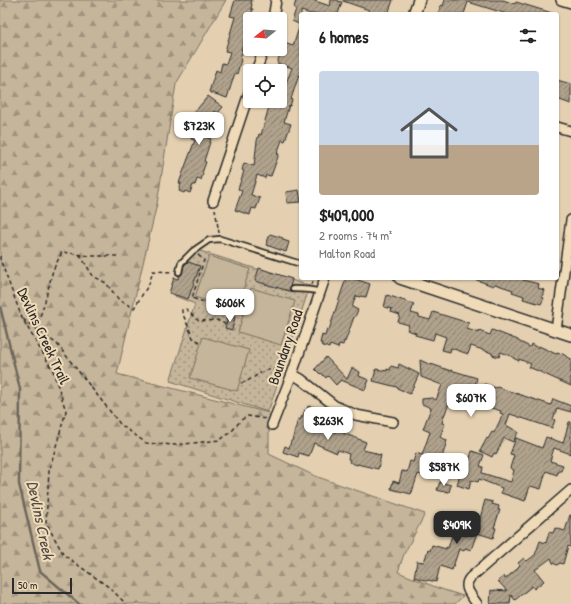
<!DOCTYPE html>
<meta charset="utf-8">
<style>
:root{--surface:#fff;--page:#f6f6f6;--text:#222;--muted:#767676;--accent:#2b2b2b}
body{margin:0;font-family:"Patrick Hand",sans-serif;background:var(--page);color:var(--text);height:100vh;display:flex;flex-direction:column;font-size:15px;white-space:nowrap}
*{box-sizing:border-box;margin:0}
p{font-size:13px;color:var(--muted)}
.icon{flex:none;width:22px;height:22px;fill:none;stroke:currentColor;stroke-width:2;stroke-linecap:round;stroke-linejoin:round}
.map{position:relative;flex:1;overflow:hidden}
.details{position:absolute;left:299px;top:12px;width:260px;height:268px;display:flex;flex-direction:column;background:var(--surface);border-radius:4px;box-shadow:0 1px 3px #0004}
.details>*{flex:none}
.needle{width:26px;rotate:253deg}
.buttons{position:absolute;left:243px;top:12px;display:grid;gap:8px}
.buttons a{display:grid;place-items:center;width:44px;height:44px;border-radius:4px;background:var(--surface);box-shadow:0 1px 3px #0004;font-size:20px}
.scale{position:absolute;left:12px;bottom:10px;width:60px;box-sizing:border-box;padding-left:4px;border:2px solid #2b2b2b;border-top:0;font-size:11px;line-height:14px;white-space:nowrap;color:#2b2b2b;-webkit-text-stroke:3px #f0dbb9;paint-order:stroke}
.price{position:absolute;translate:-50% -34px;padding:0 9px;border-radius:8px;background:#fff;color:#222;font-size:13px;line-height:26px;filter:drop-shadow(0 1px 2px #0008)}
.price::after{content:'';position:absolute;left:50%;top:24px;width:12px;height:9px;margin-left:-6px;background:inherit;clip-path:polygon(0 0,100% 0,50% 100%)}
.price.active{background:var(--accent);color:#fff}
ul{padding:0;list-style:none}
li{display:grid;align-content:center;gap:8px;height:212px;padding:0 20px}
li span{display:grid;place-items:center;height:124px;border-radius:4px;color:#555}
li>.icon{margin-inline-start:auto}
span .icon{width:72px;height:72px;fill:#fffc;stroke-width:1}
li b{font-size:17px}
h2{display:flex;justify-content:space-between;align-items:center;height:48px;padding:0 20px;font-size:17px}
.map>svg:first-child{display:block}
.grass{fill:url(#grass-dots);stroke:#787062}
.forest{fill:url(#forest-firs);stroke:#787062}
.pitch{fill:#c5b59a;stroke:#787062}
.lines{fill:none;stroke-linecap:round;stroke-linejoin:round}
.stream{stroke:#6e665b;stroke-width:2.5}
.building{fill:url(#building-hatch);stroke:#2b2b2b}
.service-casing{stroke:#2b2b2b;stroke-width:8}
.minor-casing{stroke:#2b2b2b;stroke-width:12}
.tertiary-casing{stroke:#2b2b2b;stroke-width:14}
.path{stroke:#2b2b2b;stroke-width:1.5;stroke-dasharray:4 3;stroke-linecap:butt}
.service{stroke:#f0dbb9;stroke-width:4.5}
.minor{stroke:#f0dbb9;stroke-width:9}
.tertiary{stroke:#f0dbb9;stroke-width:11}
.labels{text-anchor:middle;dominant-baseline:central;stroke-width:4;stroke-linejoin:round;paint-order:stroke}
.street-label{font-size:15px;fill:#2b2b2b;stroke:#f0dbb9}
.water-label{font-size:16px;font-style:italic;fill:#4c4943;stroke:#f0dbb9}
</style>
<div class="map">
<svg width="571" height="604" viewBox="0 0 571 604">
<defs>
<pattern id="grass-dots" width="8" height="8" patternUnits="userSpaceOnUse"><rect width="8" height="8" fill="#c5b59a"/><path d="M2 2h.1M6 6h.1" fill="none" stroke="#a0937e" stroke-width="1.8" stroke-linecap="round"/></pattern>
<pattern id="forest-firs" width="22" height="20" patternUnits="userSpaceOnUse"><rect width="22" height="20" fill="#c5b59a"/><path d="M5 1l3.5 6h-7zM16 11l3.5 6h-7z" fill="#a0937e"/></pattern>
<pattern id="building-hatch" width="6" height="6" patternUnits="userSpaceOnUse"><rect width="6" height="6" fill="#b0a28c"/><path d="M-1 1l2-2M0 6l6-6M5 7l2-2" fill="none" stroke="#8f8473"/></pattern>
</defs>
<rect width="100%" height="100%" fill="#e4d0b1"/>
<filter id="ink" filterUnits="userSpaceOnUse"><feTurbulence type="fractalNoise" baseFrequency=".025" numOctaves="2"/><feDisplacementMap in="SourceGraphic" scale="8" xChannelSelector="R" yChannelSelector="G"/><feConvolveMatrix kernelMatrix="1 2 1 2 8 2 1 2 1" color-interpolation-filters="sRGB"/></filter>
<g filter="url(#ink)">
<!-- grass -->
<path class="grass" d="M191 248 310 286 268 412 170 381 195 304 175 296Z"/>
<!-- forest -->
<path class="forest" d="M0 0H226L176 84 157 204 117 374 269 413V454L315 476 425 514 404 554 398 572 438 588 463 596 455 604H0Z"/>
<!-- pitch -->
<path class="pitch" d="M209 256 250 269 236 311 195 297Z
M251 288 295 301 281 345 238 332Z
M203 337 249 350 237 391 190 378Z"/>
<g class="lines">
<!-- stream -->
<path class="stream" d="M0 306 20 389 19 484 40 571 79 604"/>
</g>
<!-- building -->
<path class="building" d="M235 0H252L251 4H252L251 9H253L250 19V33L247 32 241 50H243L240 59 241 60 237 74 235 73 227 98 209 92 216 70 220 72 222 63 226 64 230 52 225 51 235 17 230 16Z
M296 0H315V1L330 6 331 0H338V1L342 2 338 14H311L301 11V25L292 21 296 9 294 8Z
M343 0H393L388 14H368L369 10 343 1Z
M445 0H503L515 4 516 2 552 13 551 14H507L468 2 464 14H438L441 5 443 6Z
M300 25H301V76L299 75 291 99 292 100 290 106 289 105 284 122 291 124 285 141 282 140 277 154H279L271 176 266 175 265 178 257 175 251 195 260 198 256 209 252 208 250 215 235 210 242 191 238 189 244 171 242 170 244 163 254 166 257 141 259 134 261 135 270 103 273 104 275 101H280V83L283 84 284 82 286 83 292 68 277 63 284 43 293 46Z
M557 80 571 84V104L557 99Z
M208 96 223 107 218 113 215 111 211 117 205 137 211 139 204 161 206 162 202 173 203 174 201 180 197 179 195 185H193L190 193 185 191 184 193 179 191 181 183H179L195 140 191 139 199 115 194 113Z
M299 190 301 202 287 203 286 192Z
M270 234 283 238V240L289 242 286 252 266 245Z
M188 262 200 266 188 299 169 293 174 278 178 279 179 276 182 274 184 265Z
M259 268 292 279 289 291 255 281Z
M346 278H352L370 284 366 297 360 296V297L356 296 352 307 358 310 355 317H354L345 342 344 341 343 345 339 344 338 348 330 345 329 348 321 345 322 343H320L322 335 325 336 327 329 329 330Z
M474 278H524L523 280 539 284 538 288 544 290 542 297 544 298 541 304 523 299 524 296 512 292 513 290 495 284 493 286 474 279Z
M387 295 414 304 411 313 419 315V317L430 320 433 312 469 323 467 329 479 333V331L490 335 492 330 518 340V341L530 347 531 344 538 348 539 346 556 354 557 353 560 354 561 353 571 359V386L529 367 531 364 519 359V361L513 358V357L501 352 499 357 492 355V353L471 346 468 354 451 348 450 352 442 350 446 337 435 333 433 340 415 335 416 333 407 330 409 325 398 322 400 315 391 312 392 309 384 307Z
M229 315 235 317 232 330 225 328Z
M326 357 347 379 352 368 360 372 359 376 369 380 365 390 341 380 336 385 328 376 326 378 321 373 320 374 315 369Z
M420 360 431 365V364L451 371V370L477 378 474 389 485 384 496 388 497 387 551 405 553 399 571 406V412L557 408 553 419 555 420 552 428 510 414 506 425 518 432 513 442 504 438 496 454 494 453 492 457 480 451 487 438 488 439 492 432 494 433 503 414 500 413 501 411 485 406V405L478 402 481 393 468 389 466 397 453 394 444 416 442 423 445 424 440 437 447 440 442 458 433 455 428 470 433 471 431 478 418 474 412 492V491L411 494 391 489 393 481 399 483 402 471 407 472 410 461 413 462 416 453 422 455 430 432 423 429 431 408 422 404V399L432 398 436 400 442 385 421 377Z
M399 364 419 374 410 394 397 388V387L373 381 376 369 387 371V369L390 370 391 366 398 368Z
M308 406 310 407V406L318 408V412L324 414 320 425 336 432 337 429 343 432V433L366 442 363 450 376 453 375 454 381 455 378 469 357 464V465L349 462 350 460 348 459 349 454 338 450 337 453 314 443 309 456 299 453 298 457 283 452 285 446 289 448 291 441H292L298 419 300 420 302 416H303L305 410 307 411Z
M569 422H571V454L554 448 550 461 563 465 561 471H558L557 475 546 471 541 489 530 486 525 501 501 493 502 488 479 479 478 482 471 480 469 489 457 485 460 474H458L461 464 468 465 472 451 484 455 480 466 483 467 482 473 511 482 514 470 510 468 514 455 510 454 516 438 542 448 546 437 563 443Z
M440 482 451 485 449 492 443 491V492L437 490Z
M485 500 493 502 492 504 499 506 498 510H500L494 528H496L493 538 477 533 471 550 465 548 464 551 459 549 452 570 440 566 436 582 428 580 427 581 414 577 417 561 424 562 428 550 430 551 432 545 446 549V547L448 548 453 532 467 536 472 521 479 522Z
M570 515H571V547L568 546 563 564 560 563 557 565 553 563 551 558 535 570 544 581 534 589 532 586 515 600 511 595 510 604H490L491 590 494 591V590L507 591 498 581 504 576 505 579 517 569V568L520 565 518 563 524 558 527 561 535 555 540 541 546 543 549 532 553 533 555 528 565 531Z"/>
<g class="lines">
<!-- service casing -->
<g class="service-casing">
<path id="service" d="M179 272 181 263 193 251 209 240 220 239 301 264
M293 289C303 289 311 289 320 292"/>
</g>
<!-- minor casing -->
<g class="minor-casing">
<path id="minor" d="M561 0 571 3
M273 19 276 0
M256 71 264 49
M557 127 571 131
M213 201 250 90
M556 330 571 220
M292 374 301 379 335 406 356 415 393 422
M272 425 292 374 325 278
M477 604C472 596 462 587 470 578L571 490"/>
</g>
<!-- tertiary casing -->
<g class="tertiary-casing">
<path id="tertiary" d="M414 14 419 0
M400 278 571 335"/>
</g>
<!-- path -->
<path class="path" d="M215 209 219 233
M80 255 93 276 106 283 119 300 134 308 149 284 153 271 173 272
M198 255 204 260 192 298 235 313
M0 256V259L22 318 53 371 66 411 49 471 46 523 64 555 110 588 126 604
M312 285 314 278
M23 319 57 344 120 424 146 443 175 445 220 440 232 431 241 420 248 416 266 419
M36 329 45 301 53 270 62 252 90 256H120
M200 342 193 338 182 312V310L186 309 195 318 199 321 217 320 225 324 229 311
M241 383C250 382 256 374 265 371 271 368 279 371 285 372"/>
<!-- service -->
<use href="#service" class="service"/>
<!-- minor -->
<use href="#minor" class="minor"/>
<!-- tertiary -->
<use href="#tertiary" class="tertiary"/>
</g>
</g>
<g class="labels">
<!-- street labels -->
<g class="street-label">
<text transform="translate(44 336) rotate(65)">Devlins Creek Trail</text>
<text transform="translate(285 347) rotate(-71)">Boundary Road</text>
</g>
<!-- water labels -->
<g class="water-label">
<text transform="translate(41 520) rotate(78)">Devlins Creek</text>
</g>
</g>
</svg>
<div class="buttons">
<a><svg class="needle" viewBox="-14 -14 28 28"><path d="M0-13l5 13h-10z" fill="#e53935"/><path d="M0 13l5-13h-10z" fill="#767676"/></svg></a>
<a><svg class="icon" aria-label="locate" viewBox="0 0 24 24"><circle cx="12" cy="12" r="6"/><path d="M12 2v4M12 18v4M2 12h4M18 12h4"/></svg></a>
</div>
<div class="scale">50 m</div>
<b class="price" style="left:199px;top:146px">$723K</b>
<b class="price" style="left:230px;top:323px">$606K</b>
<b class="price" style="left:471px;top:418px">$607K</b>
<b class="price" style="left:328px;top:441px">$263K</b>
<b class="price" style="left:444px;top:487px">$587K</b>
<b class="price active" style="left:457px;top:545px">$409K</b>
<section class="details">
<h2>6 homes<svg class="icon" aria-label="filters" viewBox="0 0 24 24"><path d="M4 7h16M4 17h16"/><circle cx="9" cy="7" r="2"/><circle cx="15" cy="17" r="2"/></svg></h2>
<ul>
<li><span style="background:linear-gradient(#c9d6e8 60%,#b9a48a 0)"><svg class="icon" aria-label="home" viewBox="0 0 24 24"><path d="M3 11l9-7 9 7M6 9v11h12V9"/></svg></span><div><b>$409,000</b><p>2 rooms · 74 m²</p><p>Malton Road</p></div></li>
</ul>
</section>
</div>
